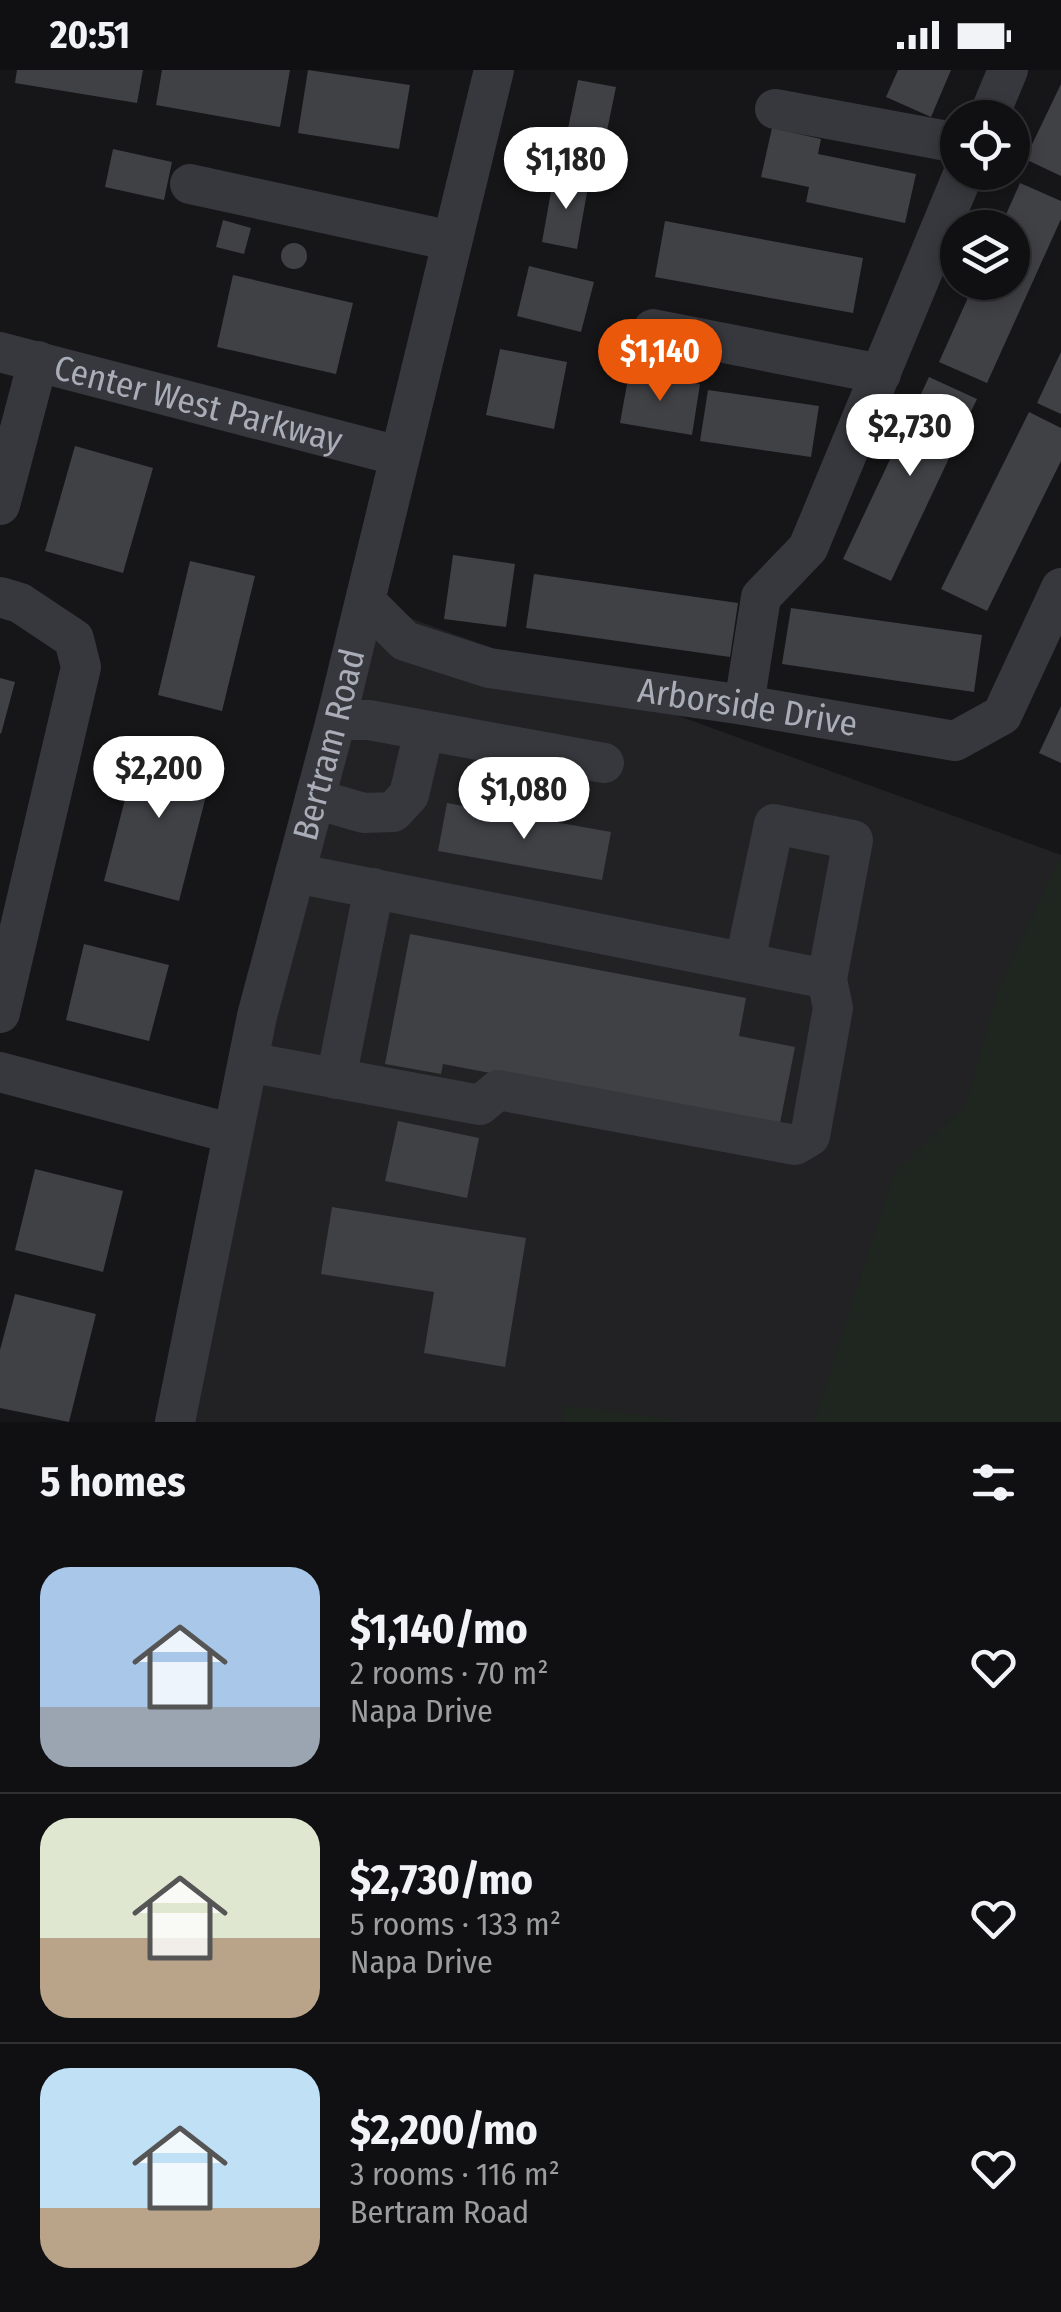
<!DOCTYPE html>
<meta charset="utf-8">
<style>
:root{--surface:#101012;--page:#1e1e20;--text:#f1f3f6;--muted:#9c9d9f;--line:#303032;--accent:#ea580c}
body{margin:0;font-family:"Fira Sans Condensed",sans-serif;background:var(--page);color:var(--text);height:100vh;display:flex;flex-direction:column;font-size:38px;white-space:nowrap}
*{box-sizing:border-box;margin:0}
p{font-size:32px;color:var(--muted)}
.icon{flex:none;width:55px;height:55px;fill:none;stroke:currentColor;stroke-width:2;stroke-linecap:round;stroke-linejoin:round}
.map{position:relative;height:1352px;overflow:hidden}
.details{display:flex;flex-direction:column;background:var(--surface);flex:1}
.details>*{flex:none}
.buttons{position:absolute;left:940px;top:30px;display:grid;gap:20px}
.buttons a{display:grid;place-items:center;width:90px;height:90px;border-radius:50%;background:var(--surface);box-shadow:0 5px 15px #0003,0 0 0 2px var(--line);font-size:50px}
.price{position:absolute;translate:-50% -85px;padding:0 22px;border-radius:35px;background:#fff;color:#222;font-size:32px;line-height:65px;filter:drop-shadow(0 2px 5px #0008)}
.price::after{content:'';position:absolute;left:50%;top:60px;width:30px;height:22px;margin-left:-15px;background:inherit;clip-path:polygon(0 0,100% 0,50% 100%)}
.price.current{background:var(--accent);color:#fff}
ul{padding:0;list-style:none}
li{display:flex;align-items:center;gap:30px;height:250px;padding:0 40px}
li+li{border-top:2px solid var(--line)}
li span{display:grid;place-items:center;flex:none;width:280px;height:200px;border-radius:30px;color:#555}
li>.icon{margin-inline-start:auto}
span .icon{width:120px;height:120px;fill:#fffc;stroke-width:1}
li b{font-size:42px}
h2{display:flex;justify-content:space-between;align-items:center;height:120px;padding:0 40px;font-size:42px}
.status{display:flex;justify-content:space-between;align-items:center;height:70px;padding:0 50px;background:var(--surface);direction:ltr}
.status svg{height:28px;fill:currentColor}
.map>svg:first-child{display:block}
.built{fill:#222225}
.green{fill:#1e261f}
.building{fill:#404145}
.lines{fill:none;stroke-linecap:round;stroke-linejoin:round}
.minor{stroke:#37383d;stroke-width:40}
.labels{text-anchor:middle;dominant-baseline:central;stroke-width:9;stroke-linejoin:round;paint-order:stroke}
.street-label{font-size:35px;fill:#a8adb8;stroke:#111113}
</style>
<div class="status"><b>20:51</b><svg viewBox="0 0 49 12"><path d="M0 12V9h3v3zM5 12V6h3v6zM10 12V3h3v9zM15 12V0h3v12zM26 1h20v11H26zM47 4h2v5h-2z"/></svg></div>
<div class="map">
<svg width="1061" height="1352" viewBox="0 0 1061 1352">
<rect width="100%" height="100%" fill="#161618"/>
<!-- built -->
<path class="built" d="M366 532 1061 785V1352H172Z"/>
<!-- green -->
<path class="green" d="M1061 787V1352H814L894 1103 966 1034 999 916Z
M565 1335 693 1352H562Z"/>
<!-- building -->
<path class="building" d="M17 0H143L137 33 15 13Z
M162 0H290L280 57 156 35Z
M308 0 410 15 399 79 298 63Z
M898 0H951L931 47 886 27Z
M578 10 616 17 602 85 564 78Z
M1061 14V106L1025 89Z
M772 58 821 69 818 84 916 104 905 153 806 132 809 117 761 107Z
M113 79 172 92 164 130 105 117Z
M554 105 589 111 577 179 542 172Z
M1020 113 1061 131V149L987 313 939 292 975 212H1012V158H1000Z
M223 150 251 158 244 184 216 177Z
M665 151 863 188 853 243 655 207Z
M281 186a13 13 0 1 1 26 0a13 13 0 1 1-26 0Z
M529 196 594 212 581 262 517 246Z
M233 205 353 233 336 304 217 277Z
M500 279 567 292 554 359 486 345Z
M1061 282V344L1037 333Z
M629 303 700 314 692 365 620 353Z
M929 307 977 329 891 511 843 489Z
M708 320 819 336 811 387 700 371Z
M1029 342 1061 358V391L987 541 941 519Z
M75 376 153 398 123 503 45 481Z
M453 485 515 494 506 557 444 549Z
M190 491 255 506 222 641 158 625Z
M534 504 738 533 730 587 526 558Z
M791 538 982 565 974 622 782 594Z
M0 608 15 612 1 664 0 663Z
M1061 636V693L1039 683Z
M140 671 215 691 179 831 104 811Z
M447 733 611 762 602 810 438 781Z
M410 864 746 928 739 966 795 977 779 1058 443 994 441 1004 385 994Z
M84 874 169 895 149 971 66 950Z
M398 1051 479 1068 467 1128 385 1111Z
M35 1099 123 1121 103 1202 15 1180Z
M332 1137 526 1168 505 1297 424 1283 434 1222 321 1204Z
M15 1224 96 1244 69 1352 0 1338V1280Z"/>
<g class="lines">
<!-- minor -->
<g class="minor">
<path d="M775 39 958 73"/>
<path d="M988 48 1008 0"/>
<path d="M190 114 452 171"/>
<path d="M653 259 881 304"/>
<path id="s1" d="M0 282 399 386"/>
<path d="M0 435 38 291"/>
<path d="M0 527 20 533 74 569 81 597 0 943"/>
<path id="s2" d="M366 532 405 571 489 598 744 635 955 671 1002 645 1061 518"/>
<path d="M744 635 761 527 808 478 964 102"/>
<path d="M336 650H369L604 693"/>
<path d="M315 729 364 743 393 742 409 725 424 661"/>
<path d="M295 803 827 909"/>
<path d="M248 992 480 1035 498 1020 795 1075 810 1066 833 938 827 909 853 770 774 754 745 891"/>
<path d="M0 1002 230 1063"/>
<path d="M336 1009 374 818"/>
<path id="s3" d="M175 1352 257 946 336 650 494 0"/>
</g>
</g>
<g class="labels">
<!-- street labels -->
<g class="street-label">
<text stroke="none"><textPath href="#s1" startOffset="205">Center West Parkway</textPath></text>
<text stroke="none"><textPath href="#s2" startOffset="405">Arborside Drive</textPath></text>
<text stroke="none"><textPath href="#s3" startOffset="695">Bertram Road</textPath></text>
</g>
</g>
</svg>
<div class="buttons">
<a><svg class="icon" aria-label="locate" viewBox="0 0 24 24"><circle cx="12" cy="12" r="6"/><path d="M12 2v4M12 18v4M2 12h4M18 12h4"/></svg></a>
<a><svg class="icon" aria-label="layers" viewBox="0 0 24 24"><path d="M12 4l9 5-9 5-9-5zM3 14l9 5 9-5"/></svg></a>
</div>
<b class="price" style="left:566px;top:142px">$1,180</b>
<b class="price current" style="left:660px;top:334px">$1,140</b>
<b class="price" style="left:910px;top:409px">$2,730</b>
<b class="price" style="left:159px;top:751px">$2,200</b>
<b class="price" style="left:524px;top:772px">$1,080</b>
</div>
<section class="details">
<h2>5 homes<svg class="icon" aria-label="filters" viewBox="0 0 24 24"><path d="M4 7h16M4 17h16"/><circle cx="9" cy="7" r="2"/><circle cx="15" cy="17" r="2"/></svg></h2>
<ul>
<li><span style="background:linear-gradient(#a9c7e8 70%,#9aa5b1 0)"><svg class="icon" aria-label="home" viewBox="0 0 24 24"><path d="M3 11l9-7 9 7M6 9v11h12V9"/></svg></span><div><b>$1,140/mo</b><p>2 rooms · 70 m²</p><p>Napa Drive</p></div><svg class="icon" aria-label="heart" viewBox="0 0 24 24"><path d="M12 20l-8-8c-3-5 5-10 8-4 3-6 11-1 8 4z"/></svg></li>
<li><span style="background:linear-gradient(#dfe7d0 60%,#b9a48a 0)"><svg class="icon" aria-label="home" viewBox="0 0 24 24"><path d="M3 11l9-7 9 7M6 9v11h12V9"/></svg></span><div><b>$2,730/mo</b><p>5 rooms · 133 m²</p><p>Napa Drive</p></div><svg class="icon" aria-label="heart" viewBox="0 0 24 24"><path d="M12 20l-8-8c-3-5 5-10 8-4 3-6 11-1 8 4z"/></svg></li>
<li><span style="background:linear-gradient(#bfe0f5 70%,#b9a48a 0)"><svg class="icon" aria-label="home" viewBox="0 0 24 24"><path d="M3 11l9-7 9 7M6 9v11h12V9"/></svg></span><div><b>$2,200/mo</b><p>3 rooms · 116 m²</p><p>Bertram Road</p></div><svg class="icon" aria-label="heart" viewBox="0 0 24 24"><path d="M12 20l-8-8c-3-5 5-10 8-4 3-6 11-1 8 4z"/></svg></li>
</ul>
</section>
